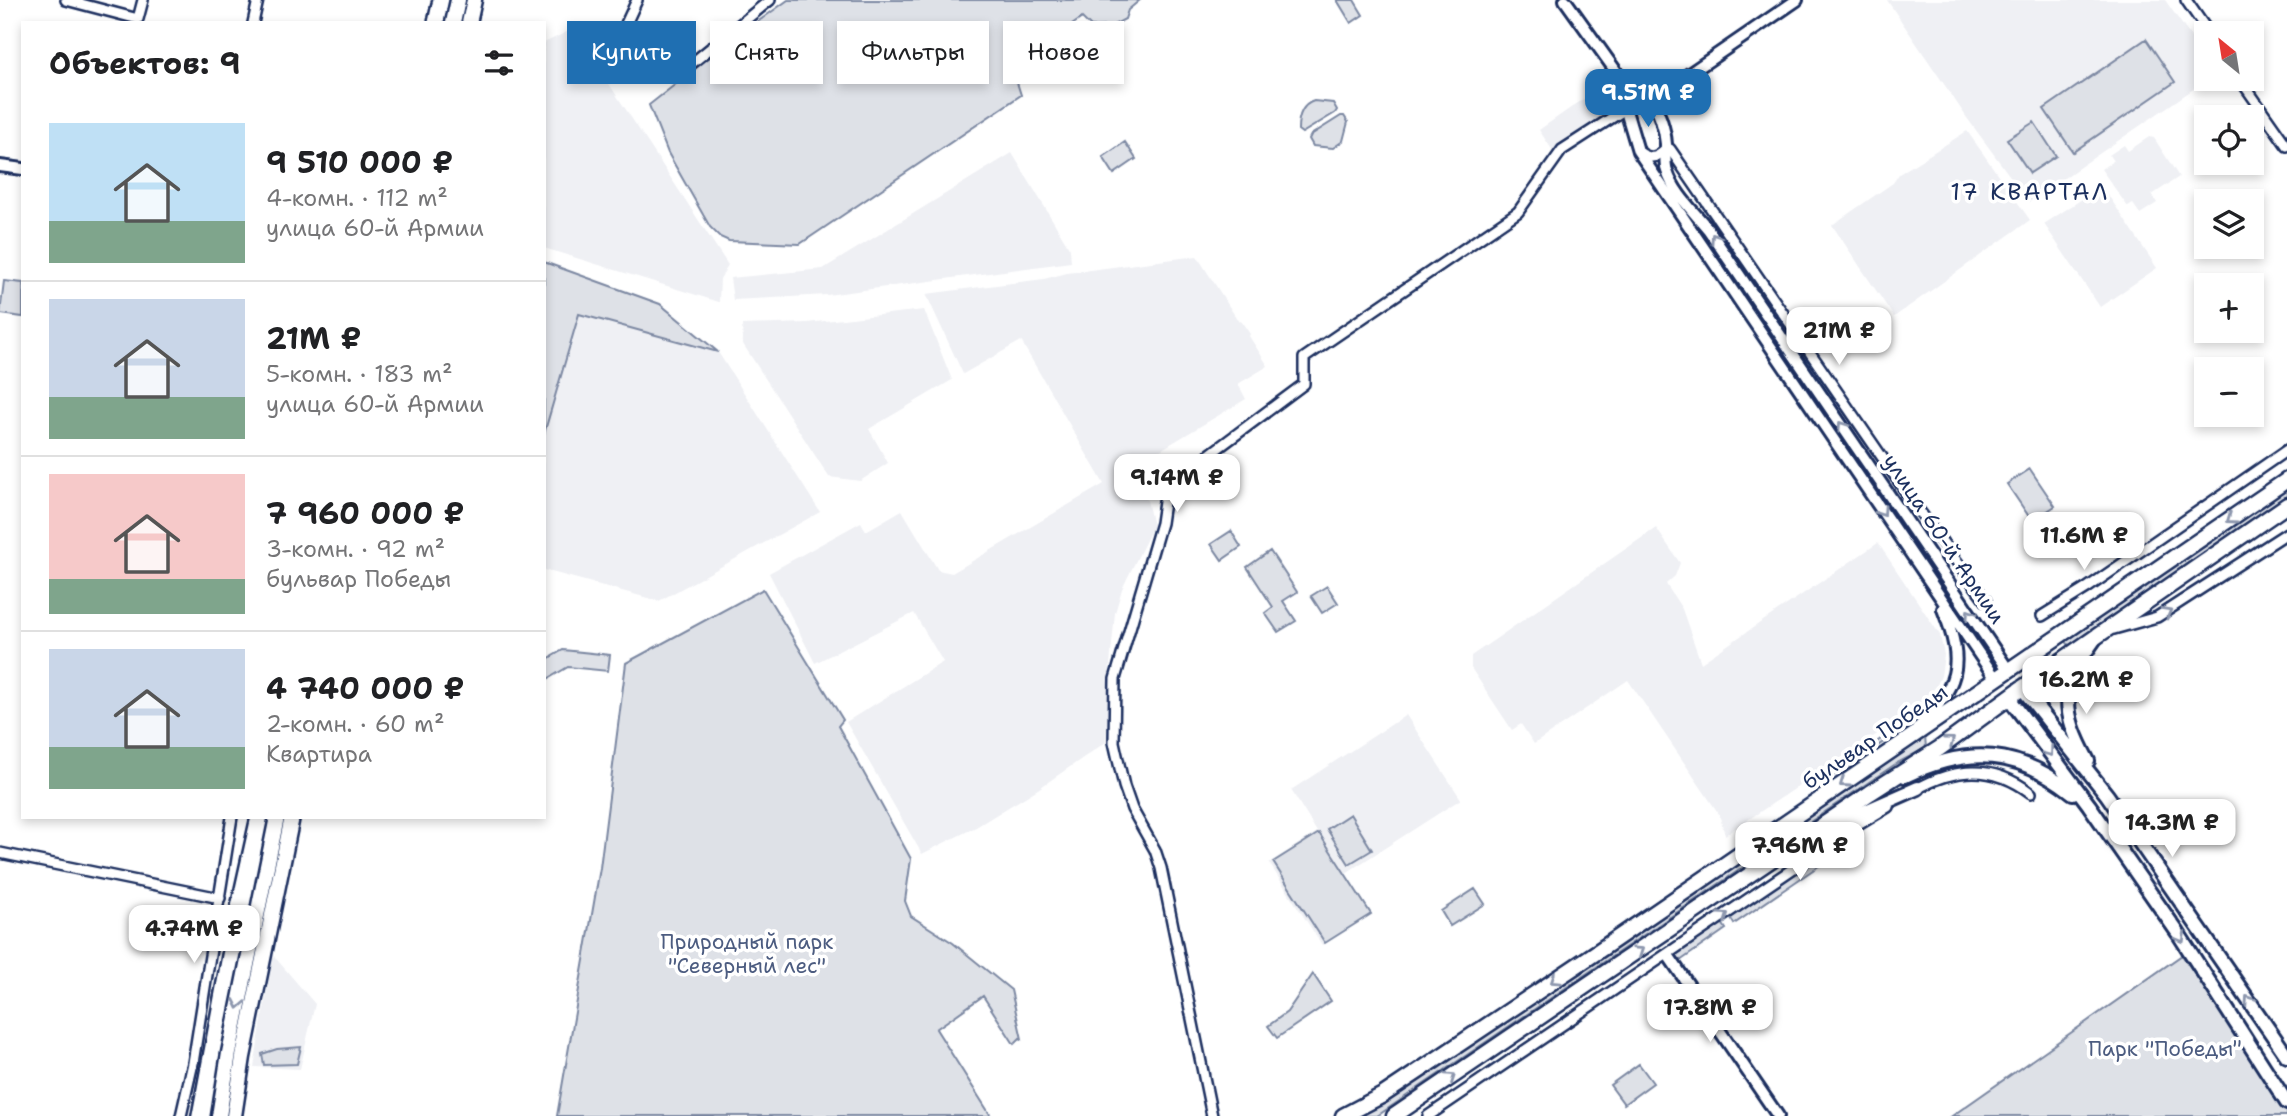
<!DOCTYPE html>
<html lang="ru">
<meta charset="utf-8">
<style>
:root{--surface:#fff;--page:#f6f6f6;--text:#202124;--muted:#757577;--line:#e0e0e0;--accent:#1f6fb2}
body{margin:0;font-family:"Shantell Sans",sans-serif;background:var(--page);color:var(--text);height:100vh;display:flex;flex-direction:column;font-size:26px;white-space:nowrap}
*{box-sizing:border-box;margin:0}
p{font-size:23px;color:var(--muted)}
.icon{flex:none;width:38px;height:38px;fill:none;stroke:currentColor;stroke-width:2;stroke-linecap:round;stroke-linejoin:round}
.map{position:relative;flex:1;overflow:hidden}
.drawer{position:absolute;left:21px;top:21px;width:525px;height:798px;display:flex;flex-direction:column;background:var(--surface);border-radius:0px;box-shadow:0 4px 10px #0003}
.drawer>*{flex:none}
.guide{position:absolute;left:567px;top:21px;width:665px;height:63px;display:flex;gap:14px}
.needle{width:46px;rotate:330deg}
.controls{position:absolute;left:2194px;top:21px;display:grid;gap:14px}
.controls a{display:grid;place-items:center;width:70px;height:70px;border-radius:0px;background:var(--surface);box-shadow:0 4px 10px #0003;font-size:35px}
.price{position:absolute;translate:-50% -60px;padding:0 16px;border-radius:14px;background:#fff;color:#222;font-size:23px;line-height:46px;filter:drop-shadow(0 2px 4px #0008)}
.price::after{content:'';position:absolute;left:50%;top:42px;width:21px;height:16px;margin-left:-10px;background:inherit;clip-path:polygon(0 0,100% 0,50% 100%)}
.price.selected{background:var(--accent);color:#fff}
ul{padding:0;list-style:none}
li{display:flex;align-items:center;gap:21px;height:175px;padding:0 28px}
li+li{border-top:2px solid var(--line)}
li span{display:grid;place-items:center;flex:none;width:196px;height:140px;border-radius:0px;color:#555}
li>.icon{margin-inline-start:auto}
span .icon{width:84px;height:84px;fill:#fffc;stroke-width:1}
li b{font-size:30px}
h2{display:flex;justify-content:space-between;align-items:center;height:84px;padding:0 28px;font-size:30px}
.pill{padding:0 24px;border-radius:0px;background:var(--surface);box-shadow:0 4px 10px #0003;font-size:24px;line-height:63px}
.pill.selected{background:var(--accent);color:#fff}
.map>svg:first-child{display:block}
.built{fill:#eff0f4}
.green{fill:#dee1e7;stroke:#7c88a2;stroke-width:2}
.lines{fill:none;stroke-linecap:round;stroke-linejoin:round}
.minor-casing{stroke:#1b2f5e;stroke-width:14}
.tertiary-casing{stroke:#1b2f5e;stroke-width:16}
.secondary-casing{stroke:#1b2f5e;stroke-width:18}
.primary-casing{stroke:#1b2f5e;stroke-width:19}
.trunk-casing{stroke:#1b2f5e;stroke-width:19}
.minor{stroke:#fff;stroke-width:9}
.tertiary{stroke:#fff;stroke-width:10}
.secondary{stroke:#fff;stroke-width:12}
.primary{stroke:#fff;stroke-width:14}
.trunk{stroke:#fff;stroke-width:14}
.rail{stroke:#1b2f5e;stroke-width:2.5}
.oneway{stroke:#8d97ae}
.labels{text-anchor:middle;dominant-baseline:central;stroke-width:7;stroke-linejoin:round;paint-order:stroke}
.street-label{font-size:21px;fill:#1b2f5e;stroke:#fff}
.park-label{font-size:21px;fill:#4c5c80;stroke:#fff}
.quarter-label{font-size:24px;letter-spacing:2px;fill:#1b2f5e;stroke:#fff}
</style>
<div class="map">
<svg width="2287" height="1116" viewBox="0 0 2287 1116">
<rect width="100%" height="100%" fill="#fff"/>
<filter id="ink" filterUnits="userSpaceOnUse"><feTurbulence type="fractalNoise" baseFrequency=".0143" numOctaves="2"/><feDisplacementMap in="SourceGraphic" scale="14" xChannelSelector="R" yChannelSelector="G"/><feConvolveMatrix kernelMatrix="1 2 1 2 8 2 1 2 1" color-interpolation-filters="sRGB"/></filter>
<g filter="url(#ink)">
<!-- built -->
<path class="built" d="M1887 0H2165L2207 60 2208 79 2029 202 1967 118Z
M573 29 728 265 720 279 719 302 544 248V43Z
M1615 77 1629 99 1553 151 1539 130Z
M1967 131 2030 220 1894 317 1832 225 1893 183 1899 174Z
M2149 137 2154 138 2179 177 2152 195 2157 203 2140 214 2133 204 2128 207 2101 169 2113 161 2109 155 2124 145 2128 151Z
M1012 153 1070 249 1071 262 827 295 733 300 730 278 823 269Z
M2102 186 2157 268 2100 307 2044 224Z
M1197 256 1239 322 1241 321 1250 334 1249 336 1268 366 1238 384 1246 399 1137 464 1141 473 1128 485 1146 496 1153 526 1122 589 1115 613 1109 675 1106 742 1038 789 976 827 922 854 846 722 943 662 914 613 815 663 769 573 861 522 866 531 902 510 938 570 952 573 1104 484 1021 341 963 374 926 294 1044 279 1067 273Z
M924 310 952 380 869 429 888 463 860 481 829 477 743 344 742 325 807 323Z
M579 313 718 352 820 512 659 601 544 570V434Z
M1656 528 1680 563 1675 576 1666 584 1682 609 1701 663 1878 543 1940 635 1944 655 1941 676 1937 685 1921 705 1725 835 1719 814 1628 680 1534 744 1521 724 1512 730 1471 668V656Z
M1406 715 1461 799 1346 873 1371 914 1322 945 1269 863 1317 832 1291 790Z
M273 955 315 1004 300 1069 254 1067Z"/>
<!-- green -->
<path class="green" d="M788 0H1140L1128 10 1125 19 1112 26 1091 27 1082 18 1012 67 1021 95 800 244 729 241 720 237 710 227 668 153 649 105 728 43Z
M1337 0H1354L1363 15 1351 23Z
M2146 39 2175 82 2073 152 2044 109Z
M1314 101 1333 103 1337 110 1335 113 1302 133 1298 130C1298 117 1301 105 1314 101Z
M1341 116H1344L1348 122 1343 141 1333 148 1313 146 1309 139 1311 135Z
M2034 122 2056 156 2030 173 2007 139Z
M1125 142 1136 159 1114 174 1103 157Z
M544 262 660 304 718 352 579 314 544 434Z
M4 281 23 283V317L0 314Z
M2030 469 2055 506 2032 521 2007 484Z
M2287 489V500L2071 648 2065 640Z
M1231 531 1241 547 1222 560 1211 544Z
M1270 551 1297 592 1283 601 1296 621 1278 632 1265 613 1273 607 1247 567Z
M1327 586 1338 603 1322 613 1311 596Z
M763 589 843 720 838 726 911 859 905 901 911 916 953 943 1011 990 1022 1039 1020 1038 1014 1044 983 996 936 1029 991 1116H557L600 868 626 663Z
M563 650 610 655 608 671 568 667 544 681V661Z
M1909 720 1900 731 1831 777 1829 774Z
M1925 736 1926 748 1897 763 1377 1116H1359L1387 1101 1656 920Z
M1350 814 1372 850 1349 864 1327 829Z
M1857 831 1861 837 1734 924 1730 917Z
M1319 833 1371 914 1325 943 1273 862Z
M1475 889 1485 904 1450 926 1441 911Z
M1722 923 1726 929 1680 961 1675 955Z
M2182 955 2287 1109V1116H1952Z
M1313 974 1331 1001 1277 1038 1268 1026 1287 1012Z
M301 1047 297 1064 264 1065 262 1054 277 1049Z
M1639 1064 1653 1083 1624 1104 1610 1085Z"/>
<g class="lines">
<!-- minor casing -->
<g class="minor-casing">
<path id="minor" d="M66 0 138 19 143 0
M637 0 613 52 675 77 770 0
M2186 0 2209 33
M253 23 258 0
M2240 79 2287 146
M1670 149 1915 505 1986 601
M1639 152C1649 159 1655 159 1664 151
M2042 616 2087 588 2287 450
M2114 629 2157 617 2287 533
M1915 790C1955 767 1993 764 2031 793
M0 853 220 898
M181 1116 193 1063 232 817
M1212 1116 1161 868 1155 850 1132 809 1124 786 1114 742 1115 679 1161 523 1165 495 1178 478 1304 384V358L1518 212 1562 150 1627 108
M1428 1116 1850 830 1888 807"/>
</g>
<!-- tertiary casing -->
<g class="tertiary-casing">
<path id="tertiary" d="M1565 0 1635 98
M1797 0 1667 89 1649 99C1638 95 1633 99 1627 108V114L1638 151 1996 679
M1649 99C1659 108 1665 130 1666 144 1666 153 1664 162 1667 171 1673 192 1694 212 1708 229L2009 671
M0 166 23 169
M1917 729C1958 685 1966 667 1943 609
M1668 955 1778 1116"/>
</g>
<!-- secondary casing -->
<g class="secondary-casing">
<path id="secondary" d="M2022 688 2107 795 2287 1056
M2009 698 2089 805 2178 933 2287 1103
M2088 761C2061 711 2060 687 2094 640
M1905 776C1968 746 2018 749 2073 793
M1825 829 1918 788"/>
</g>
<!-- primary casing -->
<g class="primary-casing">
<path id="primary" d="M1343 1116 1383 1095 1597 952 2287 480
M1394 1116 1870 793 1940 748 2022 688 2287 505"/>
</g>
<!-- trunk casing -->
<g class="trunk-casing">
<path id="trunk" d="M453 23 458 0
M469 23 474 0
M219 1116 229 1053 277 817
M234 1116 243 1057 292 817"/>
</g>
<!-- minor -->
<use href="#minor" class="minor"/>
<!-- tertiary -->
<use href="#tertiary" class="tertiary"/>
<!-- secondary -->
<use href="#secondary" class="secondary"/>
<!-- primary -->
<use href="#primary" class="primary"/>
<!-- trunk -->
<use href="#trunk" class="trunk"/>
<!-- rail -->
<path class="rail" d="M427 23 432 0
M191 1116 231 903 250 817"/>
</g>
<!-- one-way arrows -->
<defs><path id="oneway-chevron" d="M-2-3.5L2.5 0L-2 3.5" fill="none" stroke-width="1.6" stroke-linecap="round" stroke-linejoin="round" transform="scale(1.75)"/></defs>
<g class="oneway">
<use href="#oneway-chevron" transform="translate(1715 238) rotate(-124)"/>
<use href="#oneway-chevron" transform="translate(1842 426) rotate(-124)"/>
<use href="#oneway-chevron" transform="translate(1882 512) rotate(56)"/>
<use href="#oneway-chevron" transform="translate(2231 519) rotate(145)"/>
<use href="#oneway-chevron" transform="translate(2167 612) rotate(-29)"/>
<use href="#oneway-chevron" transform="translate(1970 614) rotate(-124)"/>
<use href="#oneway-chevron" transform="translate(1950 741) rotate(-36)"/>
<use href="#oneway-chevron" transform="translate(2049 752) rotate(53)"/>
<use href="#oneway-chevron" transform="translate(1844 783) rotate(145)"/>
<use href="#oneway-chevron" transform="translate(1724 916) rotate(-35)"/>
<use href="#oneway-chevron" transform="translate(2181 938) rotate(60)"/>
<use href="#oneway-chevron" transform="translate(1639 951) rotate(-34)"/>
<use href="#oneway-chevron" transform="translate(1555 980) rotate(146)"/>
<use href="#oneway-chevron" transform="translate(2249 1000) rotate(-124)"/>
<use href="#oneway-chevron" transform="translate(239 1004) rotate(101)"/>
<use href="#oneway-chevron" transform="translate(1451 1077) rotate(-34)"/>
</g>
</g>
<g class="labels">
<!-- street labels -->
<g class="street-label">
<text transform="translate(1944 539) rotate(56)">улица 60-й Армии</text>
<text transform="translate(1875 737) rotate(-34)">бульвар Победы</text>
</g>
<!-- park labels -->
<g class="park-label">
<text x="747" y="942">Природный парк<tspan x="747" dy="24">"Северный лес"</tspan></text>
<text x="2165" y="1049">Парк "Победы"</text>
</g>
<!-- quarter labels -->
<g class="quarter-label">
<text x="2030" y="192">17 КВАРТАЛ</text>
</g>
</g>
</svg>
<div class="controls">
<a><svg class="needle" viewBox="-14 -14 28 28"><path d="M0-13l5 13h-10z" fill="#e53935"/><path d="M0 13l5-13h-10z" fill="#757577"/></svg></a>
<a><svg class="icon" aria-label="locate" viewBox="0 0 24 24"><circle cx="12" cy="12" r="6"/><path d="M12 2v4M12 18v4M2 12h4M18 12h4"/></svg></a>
<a><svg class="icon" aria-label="layers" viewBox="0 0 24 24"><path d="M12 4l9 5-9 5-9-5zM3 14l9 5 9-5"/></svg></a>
<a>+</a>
<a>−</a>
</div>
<b class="price selected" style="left:1648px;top:129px">9.51M ₽</b>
<b class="price" style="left:1839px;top:367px">21M ₽</b>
<b class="price" style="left:1177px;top:514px">9.14M ₽</b>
<b class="price" style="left:2084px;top:572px">11.6M ₽</b>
<b class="price" style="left:2086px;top:716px">16.2M ₽</b>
<b class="price" style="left:2172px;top:859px">14.3M ₽</b>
<b class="price" style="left:1800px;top:882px">7.96M ₽</b>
<b class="price" style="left:194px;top:965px">4.74M ₽</b>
<b class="price" style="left:1710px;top:1044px">17.8M ₽</b>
<div class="guide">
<a class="pill selected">Купить</a>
<a class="pill">Снять</a>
<a class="pill">Фильтры</a>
<a class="pill">Новое</a>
</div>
<section class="drawer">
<h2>Объектов: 9<svg class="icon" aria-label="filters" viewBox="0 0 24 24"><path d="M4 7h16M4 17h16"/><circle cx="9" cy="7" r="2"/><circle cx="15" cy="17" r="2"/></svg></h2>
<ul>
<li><span style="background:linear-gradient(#bfe0f5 70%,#7fa58c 0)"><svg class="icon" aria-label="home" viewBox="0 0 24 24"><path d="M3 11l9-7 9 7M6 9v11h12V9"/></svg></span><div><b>9 510 000 ₽</b><p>4-комн. · 112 m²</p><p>улица 60-й Армии</p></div></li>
<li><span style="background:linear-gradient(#c9d6e8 70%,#7fa58c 0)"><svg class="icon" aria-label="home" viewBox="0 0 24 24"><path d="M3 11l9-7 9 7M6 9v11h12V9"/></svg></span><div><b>21M ₽</b><p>5-комн. · 183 m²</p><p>улица 60-й Армии</p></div></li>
<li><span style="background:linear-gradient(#f6c9c9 75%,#7fa58c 0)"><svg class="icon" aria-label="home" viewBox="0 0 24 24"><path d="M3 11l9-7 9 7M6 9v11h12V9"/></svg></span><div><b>7 960 000 ₽</b><p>3-комн. · 92 m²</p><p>бульвар Победы</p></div></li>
<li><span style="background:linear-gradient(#c9d6e8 70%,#7fa58c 0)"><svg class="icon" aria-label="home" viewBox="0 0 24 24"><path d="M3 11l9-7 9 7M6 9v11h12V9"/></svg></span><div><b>4 740 000 ₽</b><p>2-комн. · 60 m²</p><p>Квартира</p></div></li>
</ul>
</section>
</div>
